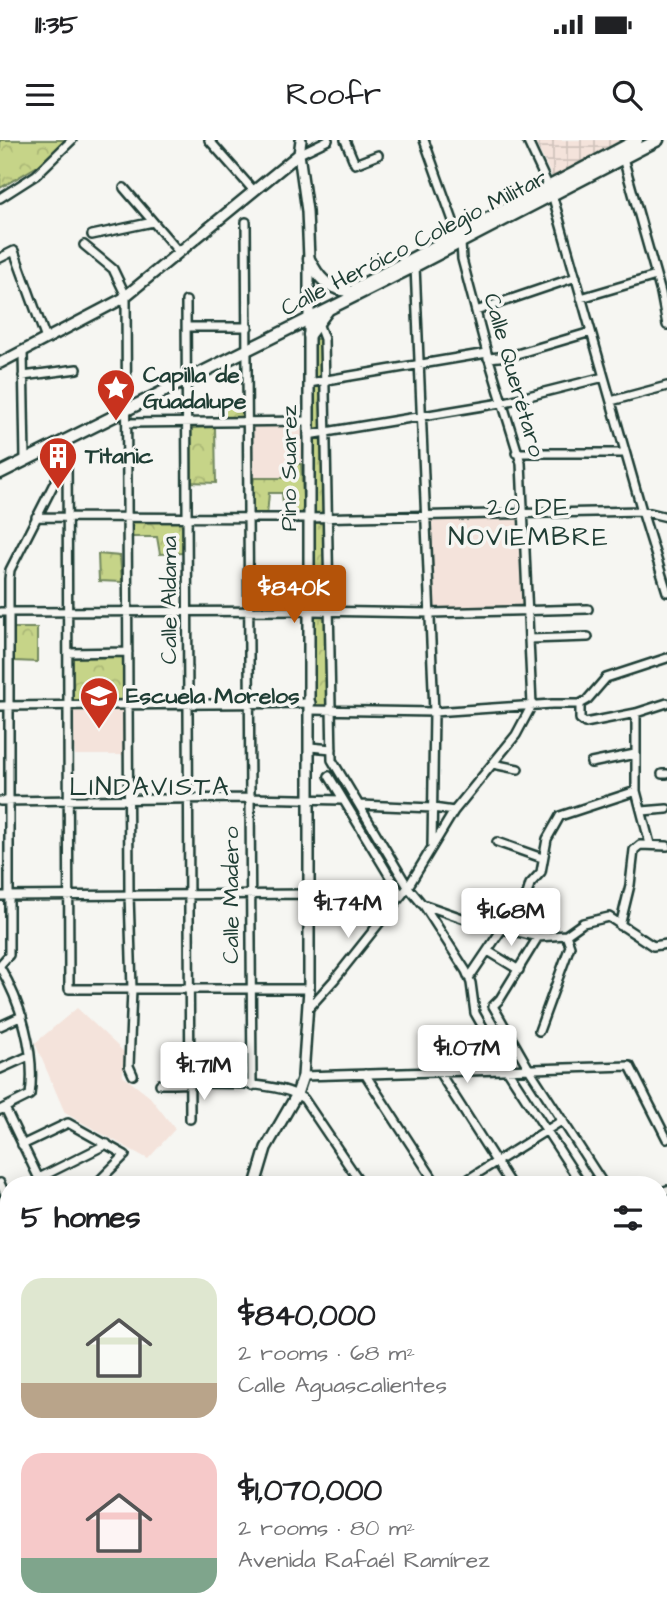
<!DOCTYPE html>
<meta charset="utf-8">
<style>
:root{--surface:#fff;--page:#f6f6f6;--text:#202124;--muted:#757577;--accent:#b45309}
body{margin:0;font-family:"Architects Daughter",sans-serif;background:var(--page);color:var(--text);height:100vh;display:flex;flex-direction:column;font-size:26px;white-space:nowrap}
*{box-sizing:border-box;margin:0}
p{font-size:23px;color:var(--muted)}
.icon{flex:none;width:38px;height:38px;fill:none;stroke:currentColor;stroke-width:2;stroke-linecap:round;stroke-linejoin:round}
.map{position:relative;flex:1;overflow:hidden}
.details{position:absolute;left:0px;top:1036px;width:668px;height:448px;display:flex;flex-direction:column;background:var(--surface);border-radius:28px 28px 0 0;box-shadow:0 4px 18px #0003}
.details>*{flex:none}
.price{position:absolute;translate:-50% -60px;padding:0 16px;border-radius:7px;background:#fff;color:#222;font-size:23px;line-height:46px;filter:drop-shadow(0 2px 4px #0008)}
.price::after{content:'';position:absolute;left:50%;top:42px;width:21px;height:16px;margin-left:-10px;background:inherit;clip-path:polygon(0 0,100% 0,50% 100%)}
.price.active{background:var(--accent);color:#fff}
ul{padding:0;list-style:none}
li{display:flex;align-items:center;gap:21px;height:175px;padding:0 21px}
li span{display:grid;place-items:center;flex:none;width:196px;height:140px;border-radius:21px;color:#555}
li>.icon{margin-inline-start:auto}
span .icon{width:84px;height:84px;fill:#fffc;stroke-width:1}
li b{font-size:30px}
h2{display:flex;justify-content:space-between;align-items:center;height:84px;padding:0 21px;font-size:30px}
.status{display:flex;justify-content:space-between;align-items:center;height:49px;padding:0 35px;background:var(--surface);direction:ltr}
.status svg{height:19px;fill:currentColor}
header{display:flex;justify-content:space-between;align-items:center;height:91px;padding:0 21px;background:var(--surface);font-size:32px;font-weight:600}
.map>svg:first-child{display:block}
.built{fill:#f4e3db}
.industrial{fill:url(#industrial-grid)}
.park{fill:url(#park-crowns);stroke:#72885e;stroke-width:2}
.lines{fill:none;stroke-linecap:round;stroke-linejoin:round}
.stream{stroke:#629ea4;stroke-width:2}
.minor-casing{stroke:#1f3d34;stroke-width:12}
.tertiary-casing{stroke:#1f3d34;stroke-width:14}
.secondary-casing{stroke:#1f3d34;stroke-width:15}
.minor{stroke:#f6f6f2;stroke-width:7}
.tertiary{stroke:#f6f6f2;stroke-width:9}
.secondary{stroke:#f6f6f2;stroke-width:10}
.labels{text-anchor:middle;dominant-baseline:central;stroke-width:7;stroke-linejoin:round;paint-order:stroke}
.street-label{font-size:23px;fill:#1f3d34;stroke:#f6f6f2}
.poi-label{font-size:23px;font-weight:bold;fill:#1f3d34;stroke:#f6f6f2;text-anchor:start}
.quarter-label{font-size:26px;letter-spacing:2px;fill:#1f3d34;stroke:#f6f6f2}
</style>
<div class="status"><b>11:35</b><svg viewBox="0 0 49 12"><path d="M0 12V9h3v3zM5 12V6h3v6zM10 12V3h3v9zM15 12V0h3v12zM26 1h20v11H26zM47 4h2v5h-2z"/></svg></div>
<header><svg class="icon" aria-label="menu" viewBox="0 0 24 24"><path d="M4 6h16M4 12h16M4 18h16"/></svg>Roofr<svg class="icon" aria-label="search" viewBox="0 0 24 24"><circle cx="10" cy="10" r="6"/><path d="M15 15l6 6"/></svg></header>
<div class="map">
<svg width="667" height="1484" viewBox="0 0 667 1484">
<defs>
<pattern id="industrial-grid" width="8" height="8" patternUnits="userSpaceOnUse" patternTransform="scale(1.75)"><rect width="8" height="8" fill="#f4e3db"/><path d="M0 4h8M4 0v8" fill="none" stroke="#d1c4bd"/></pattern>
<pattern id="park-crowns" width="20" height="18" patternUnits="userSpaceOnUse" patternTransform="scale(1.75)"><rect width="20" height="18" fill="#c6d488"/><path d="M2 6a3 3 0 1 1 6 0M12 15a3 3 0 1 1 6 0" fill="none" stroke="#aab776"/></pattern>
</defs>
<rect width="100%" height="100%" fill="#f6f6f2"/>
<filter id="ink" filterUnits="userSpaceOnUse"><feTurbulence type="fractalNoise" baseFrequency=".0143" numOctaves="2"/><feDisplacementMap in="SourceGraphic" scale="14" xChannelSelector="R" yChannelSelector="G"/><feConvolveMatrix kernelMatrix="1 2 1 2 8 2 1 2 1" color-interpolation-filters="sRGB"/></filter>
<g filter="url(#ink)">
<!-- built -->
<path class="built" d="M307 282 301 324H285V338H254L253 284Z
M525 373 528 470 431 473 427 375Z
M128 564 123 615H75L68 565Z
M77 868 124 912 123 936 150 957 175 989 148 1019 65 973 35 903Z"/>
<!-- industrial -->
<path class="industrial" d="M534 0H622L552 37Z"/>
<!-- park -->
<path class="park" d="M0 0H68L41 24 0 48Z
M309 199H324L331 570H311Z
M242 260V277L218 279 222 263Z
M215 287 216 343 188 342V288Z
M285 324H301L304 376 284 374 282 353H269L267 376H248L254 338H284Z
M188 376 183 413 160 414 157 397H127V377Z
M98 414 120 416 122 442 99 441Z
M13 488H37V522L14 521Z
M128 512V564L68 565V513Z"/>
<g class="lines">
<!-- stream -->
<path class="stream" d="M0 1291 9 1302
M73 1475 74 1484"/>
<!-- minor casing -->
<g class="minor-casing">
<path id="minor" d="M209 0 254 51
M345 0 355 24 378 15
M527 0 552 54 642 371 667 452
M299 14 328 0
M623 18 661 153 667 185
M124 48 179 112
M0 58 36 35 72 0
M246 82 252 946
M92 95 153 82
M84 105 113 129 126 156 129 755 132 849 129 926 133 935
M0 118 14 111 46 199
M415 126 434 572 432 706
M581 158 656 136
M186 161 190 979
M476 171 576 137
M318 183 324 199 332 620 408 747 422 764 468 780 538 797 566 795 583 783 609 777 653 806 667 804
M187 187H248
M23 212 25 320
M488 218 510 216 591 192
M23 236 77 229
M309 243 487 213
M611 261 667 246
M127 283 308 281
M308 295 501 263 604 237
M67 299 69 849H309
M516 313H625
M36 377 308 378 642 371 667 377
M0 472 311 471 431 473 588 469
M529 499 588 497
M68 513 128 512
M580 564V579L585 583 636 573 667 563
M580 564 587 560 606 538 667 518
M0 566 311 563
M311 570 434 572 552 564H580
M636 573V651L650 704
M310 607 332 609
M591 623 635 614
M493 624 518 629
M662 634H667
M329 636 401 755
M0 661 250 658 342 660
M360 665 433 668 454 671
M642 671 667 669
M497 702 542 718
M0 756 308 754 398 759
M423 764 466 831 471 843 475 873 508 931 582 1045
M620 786 630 745 634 710 640 705 667 706
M529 795 531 784 526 758 530 744 541 732 547 699 560 676 636 651
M538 797 500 859 493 866 529 929 604 1045
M488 811 519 830
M0 825 9 815V439L10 430 67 318
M0 827C21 863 36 913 30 955L0 970
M469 838 502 789
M308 869 334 840 408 747 454 671 516 595 532 565 521 323 487 213 462 119 461 103 424 0
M0 886 22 876
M539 891 570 806 566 795
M0 929 29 916
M439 932 511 1045
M365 934 437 1045
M303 936 630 926 667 999
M160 944C195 944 277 938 304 959L362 1045
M5 968 42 1045
M22 1005 68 983 125 1015 95 1045
M39 1038 107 1004
M0 1043 9 1062
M459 1045 563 980
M660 1053 667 1050
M0 1095 9 1090
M660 1119 667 1116
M660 1129 667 1142
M660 1166 667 1177
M0 1199 9 1195
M660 1270 667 1267
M660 1352 667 1350
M479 1475 485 1484
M404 1480 406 1484
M79 1484 83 1475
M126 1484 129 1475
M172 1484 176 1475
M237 1484 239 1475
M313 1484 322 1475
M515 1484 528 1475"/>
</g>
<!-- tertiary casing -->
<g class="tertiary-casing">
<path id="tertiary" d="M0 223 122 159 299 14
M255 1045 266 1008 297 954 303 936 309 849V119L307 71 299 14 301 0
M0 1140 9 1157
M0 1157 9 1175
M0 1241 9 1248"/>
</g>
<!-- secondary casing -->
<g class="secondary-casing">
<path id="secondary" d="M309 119C318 137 327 149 349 151
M356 148 637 0
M309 195 328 170
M0 333 415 126 658 0"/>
</g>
<!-- minor -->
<use href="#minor" class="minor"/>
<!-- tertiary -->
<use href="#tertiary" class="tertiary"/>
<!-- secondary -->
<use href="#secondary" class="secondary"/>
</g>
</g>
<!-- icons -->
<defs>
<g id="sight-pin" transform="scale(2.0125)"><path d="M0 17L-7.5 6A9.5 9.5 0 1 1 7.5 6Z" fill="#c8321e" stroke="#f6f6f2"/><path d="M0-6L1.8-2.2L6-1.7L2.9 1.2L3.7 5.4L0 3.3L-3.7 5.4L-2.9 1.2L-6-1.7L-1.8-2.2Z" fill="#fff"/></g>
<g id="building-pin" transform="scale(2.0125)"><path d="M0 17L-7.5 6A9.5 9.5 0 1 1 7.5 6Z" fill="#c8321e" stroke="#f6f6f2"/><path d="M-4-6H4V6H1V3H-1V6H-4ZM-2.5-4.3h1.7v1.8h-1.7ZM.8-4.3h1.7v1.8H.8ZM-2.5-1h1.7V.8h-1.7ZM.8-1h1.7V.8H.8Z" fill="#fff"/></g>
<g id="university-pin" transform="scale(2.0125)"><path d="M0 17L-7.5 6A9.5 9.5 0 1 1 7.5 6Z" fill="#c8321e" stroke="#f6f6f2"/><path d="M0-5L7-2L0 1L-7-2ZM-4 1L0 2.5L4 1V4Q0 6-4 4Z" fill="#fff"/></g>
</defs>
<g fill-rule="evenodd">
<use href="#sight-pin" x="116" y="248"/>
<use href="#building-pin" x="58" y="316"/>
<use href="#university-pin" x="99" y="556"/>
</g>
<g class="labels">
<!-- street labels -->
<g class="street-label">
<text transform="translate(414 103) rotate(-27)">Calle Heróico Colegio Militar</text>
<text transform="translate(514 235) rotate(74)">Calle Querétaro</text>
<text transform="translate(289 328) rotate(-90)">Pino Suarez</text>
<text transform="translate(169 460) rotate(-90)">Calle Aldama</text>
<text transform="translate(231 755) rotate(-90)">Calle Madero</text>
</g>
<!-- poi labels -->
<g class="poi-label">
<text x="143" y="235">Capilla de<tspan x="143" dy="26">Guadalupe</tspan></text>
<text x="85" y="316">Titanic</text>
<text x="126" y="556">Escuela Morelos</text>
</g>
<!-- quarter labels -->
<g class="quarter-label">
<text x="529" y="367">20 DE<tspan x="529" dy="30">NOVIEMBRE</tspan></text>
<text x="150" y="647">LINDAVISTA</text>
</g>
</g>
</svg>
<b class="price active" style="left:294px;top:485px">$840K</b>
<b class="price" style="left:348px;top:800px">$1.74M</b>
<b class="price" style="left:511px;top:808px">$1.68M</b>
<b class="price" style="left:467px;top:945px">$1.07M</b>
<b class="price" style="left:204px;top:962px">$1.71M</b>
<section class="details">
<h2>5 homes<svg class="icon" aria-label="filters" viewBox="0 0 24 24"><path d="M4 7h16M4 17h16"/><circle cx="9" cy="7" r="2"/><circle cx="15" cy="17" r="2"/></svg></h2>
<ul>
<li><span style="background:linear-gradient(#dfe7d0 75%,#b9a48a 0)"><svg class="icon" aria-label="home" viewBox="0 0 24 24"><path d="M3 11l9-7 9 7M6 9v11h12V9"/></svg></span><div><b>$840,000</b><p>2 rooms · 68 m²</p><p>Calle Aguascalientes</p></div></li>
<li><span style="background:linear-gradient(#f6c9c9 75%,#7fa58c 0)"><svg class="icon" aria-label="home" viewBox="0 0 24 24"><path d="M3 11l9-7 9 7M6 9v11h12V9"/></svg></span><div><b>$1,070,000</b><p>2 rooms · 80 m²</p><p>Avenida Rafaél Ramírez</p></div></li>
</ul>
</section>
</div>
